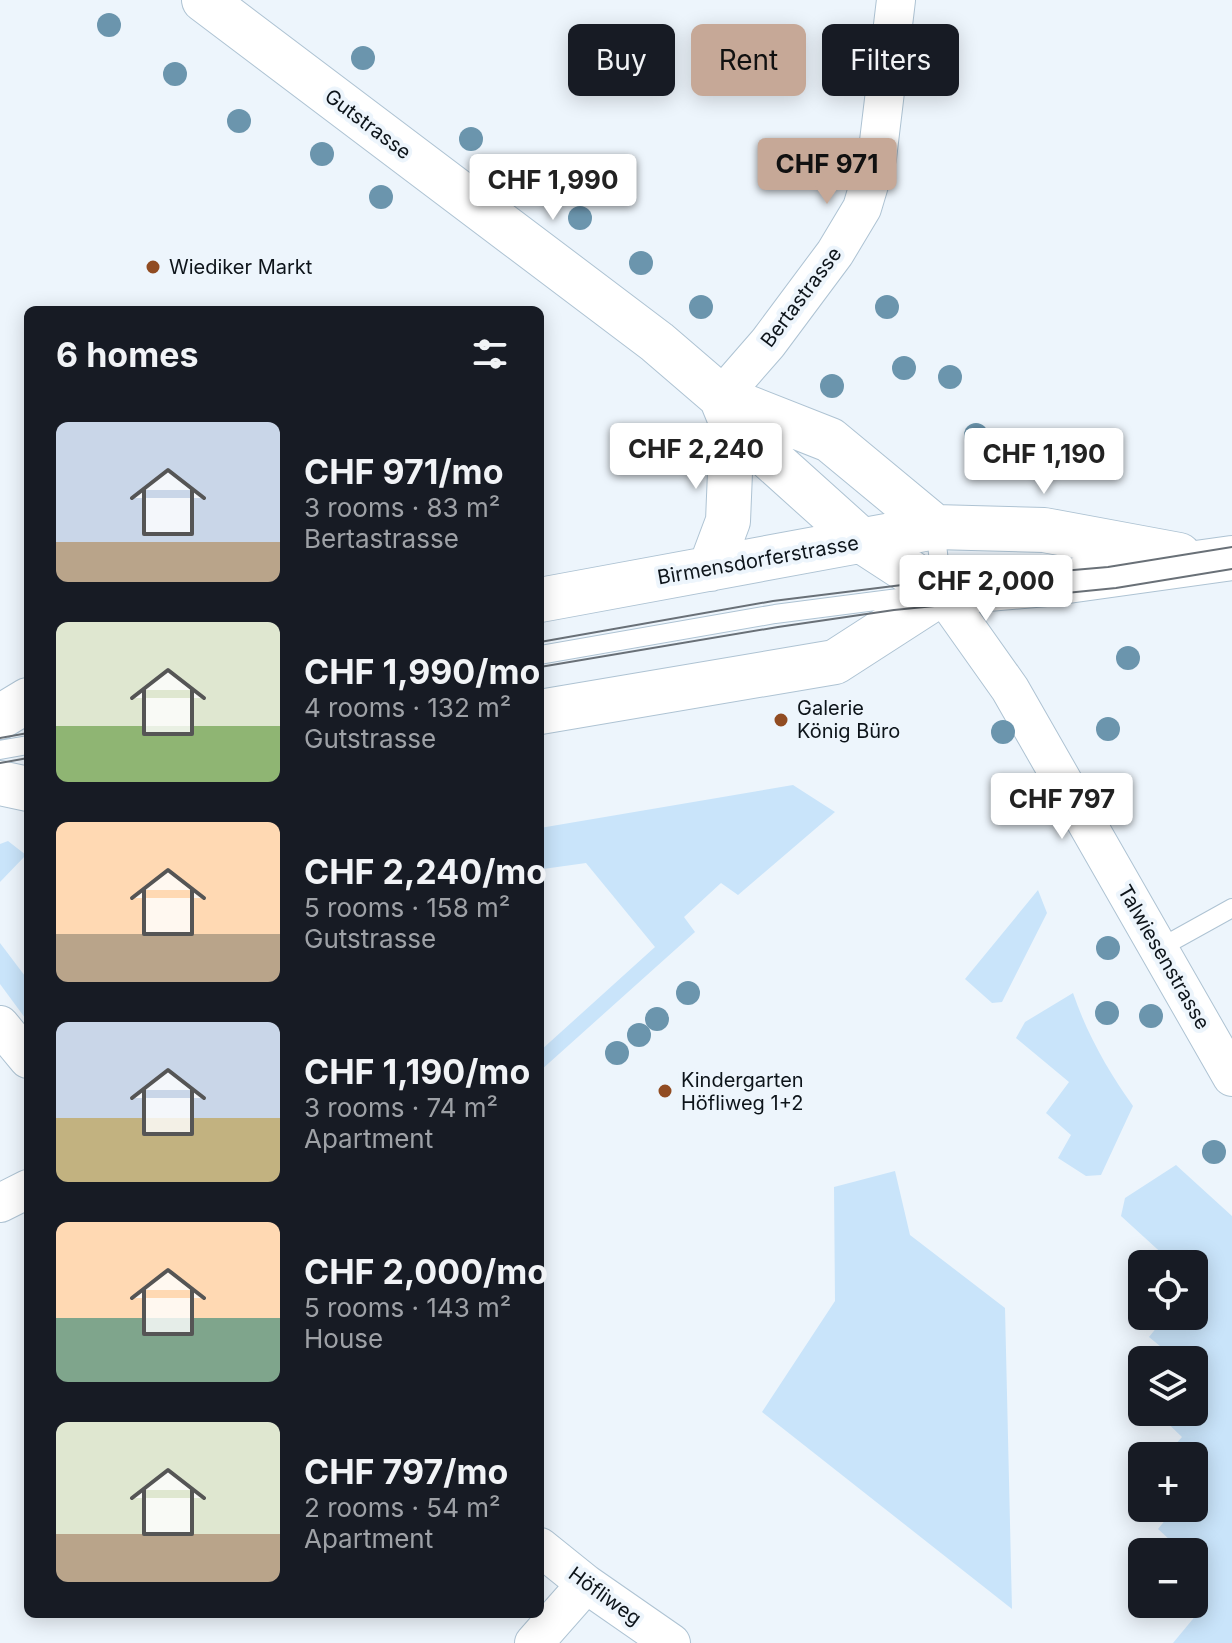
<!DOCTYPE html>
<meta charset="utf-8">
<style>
:root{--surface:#171b24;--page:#20242c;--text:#f1f3f6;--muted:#9ea1a6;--accent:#c6a897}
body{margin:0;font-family:Inter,sans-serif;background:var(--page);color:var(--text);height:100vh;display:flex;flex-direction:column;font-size:30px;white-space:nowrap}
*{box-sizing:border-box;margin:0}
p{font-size:26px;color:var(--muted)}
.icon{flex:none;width:44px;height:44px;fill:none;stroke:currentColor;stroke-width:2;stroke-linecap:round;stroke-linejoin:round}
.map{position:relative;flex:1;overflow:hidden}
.details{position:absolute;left:24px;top:306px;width:520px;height:1312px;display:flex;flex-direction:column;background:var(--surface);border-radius:12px;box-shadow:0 4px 20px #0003}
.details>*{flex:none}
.hud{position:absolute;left:568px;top:24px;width:544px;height:72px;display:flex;gap:16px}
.controls{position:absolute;left:1128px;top:1250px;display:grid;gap:16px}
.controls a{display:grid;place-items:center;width:80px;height:80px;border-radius:12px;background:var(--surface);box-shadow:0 4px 20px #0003;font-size:40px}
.price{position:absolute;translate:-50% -68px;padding:0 18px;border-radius:8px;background:#fff;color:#222;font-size:26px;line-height:52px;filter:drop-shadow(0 2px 4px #0008)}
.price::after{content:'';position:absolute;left:50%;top:48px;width:24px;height:18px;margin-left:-12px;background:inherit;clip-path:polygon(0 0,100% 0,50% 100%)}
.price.current{background:var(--accent);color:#111}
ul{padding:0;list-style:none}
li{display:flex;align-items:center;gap:24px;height:200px;padding:0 32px}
li span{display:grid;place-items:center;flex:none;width:224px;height:160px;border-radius:12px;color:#555}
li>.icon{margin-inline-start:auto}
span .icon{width:96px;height:96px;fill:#fffc;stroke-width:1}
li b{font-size:34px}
h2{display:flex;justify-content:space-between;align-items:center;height:96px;padding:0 32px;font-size:34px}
.pill{padding:0 28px;border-radius:12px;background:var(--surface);box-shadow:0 4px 20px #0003;font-size:28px;line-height:72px}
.pill.current{background:var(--accent);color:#111}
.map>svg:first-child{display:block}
.green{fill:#c9e4fa}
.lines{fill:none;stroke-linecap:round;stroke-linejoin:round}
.service-casing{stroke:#aec3d3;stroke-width:20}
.minor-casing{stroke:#aec3d3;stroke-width:40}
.secondary-casing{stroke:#aec3d3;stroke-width:46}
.service{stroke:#fff;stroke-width:18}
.minor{stroke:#fff;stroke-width:38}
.secondary{stroke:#fff;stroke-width:44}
.tram{stroke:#697077;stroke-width:2}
.tree{fill:#6b95ad}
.poi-dot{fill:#914c22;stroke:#edf5fc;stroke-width:3}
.labels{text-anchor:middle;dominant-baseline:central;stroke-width:8;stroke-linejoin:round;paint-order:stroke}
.street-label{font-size:20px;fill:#0d141a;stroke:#edf5fc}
.poi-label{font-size:20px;fill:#0d141a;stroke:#edf5fc;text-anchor:start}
</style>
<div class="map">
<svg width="1232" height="1643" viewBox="0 0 1232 1643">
<rect width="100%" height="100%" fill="#edf5fc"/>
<!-- green -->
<path class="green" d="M793 785 835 812 738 895 721 883 684 917 695 932 540 1071V1051L655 947 586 863 543 869 540 828Z
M8 841 26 855 0 882V844Z
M1038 890 1047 913 1002 1002 992 1003 965 979Z
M0 943 28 980V1022L0 984Z
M1073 993C1087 1034 1108 1071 1133 1106L1101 1175 1086 1176 1058 1158 1071 1135 1046 1113 1069 1082 1016 1038 1025 1022Z
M1176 1165 1232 1216V1643H1173L1197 1614 1184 1604H1194V1552H1183L1158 1529 1175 1508H1194V1456H1165L1182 1437 1156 1412H1194V1360H1177L1149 1337 1166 1316H1194V1264H1165L1168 1259 1121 1216 1125 1198Z
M895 1171 910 1235 1005 1308 1012 1609 762 1412 835 1301 834 1187Z"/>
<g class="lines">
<!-- service casing -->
<g class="service-casing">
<path id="service" d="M935 527 942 588
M540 655 775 614 914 596
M0 750 28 745
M1160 948 1232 908"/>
</g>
<!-- minor casing -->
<g class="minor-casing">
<path id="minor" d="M721 397 768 343 835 253 862 208 877 158 896 0
M942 593 1010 689 1232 1077
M0 1025 28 1059
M0 1203 28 1189
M540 1547 586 1584 671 1643
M534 1643 586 1584"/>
</g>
<!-- secondary casing -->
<g class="secondary-casing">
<path id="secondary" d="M204 0 657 342 721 397 830 440 935 527
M721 397 732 424 862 541 942 593
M710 569 728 521 732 424
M540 600 935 527 1044 530 1179 555
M540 712 835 662 942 593 1046 584 1232 558
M0 717 28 700
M0 783 28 789"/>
</g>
<!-- service -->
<use href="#service" class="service"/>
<!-- minor -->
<use href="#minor" class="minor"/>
<!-- secondary -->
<use href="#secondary" class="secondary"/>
<!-- tram -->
<path class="tram" d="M540 642 773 601 902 585 1108 567 1232 547
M540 667 778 627 894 610 1116 588 1232 569
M0 738 28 733
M0 763 28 758"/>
</g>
<!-- trees -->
<g class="tree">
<circle cx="109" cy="25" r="12"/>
<circle cx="363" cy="58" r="12"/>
<circle cx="175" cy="74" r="12"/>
<circle cx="239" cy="121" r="12"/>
<circle cx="471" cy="139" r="12"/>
<circle cx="322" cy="154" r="12"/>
<circle cx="525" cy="178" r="12"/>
<circle cx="381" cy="197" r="12"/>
<circle cx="580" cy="218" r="12"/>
<circle cx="641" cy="263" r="12"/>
<circle cx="701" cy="307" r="12"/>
<circle cx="887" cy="307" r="12"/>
<circle cx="904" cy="368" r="12"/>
<circle cx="950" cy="377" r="12"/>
<circle cx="832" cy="386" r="12"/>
<circle cx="976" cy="435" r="12"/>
<circle cx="1043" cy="444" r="12"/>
<circle cx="1128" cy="658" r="12"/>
<circle cx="1108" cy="729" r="12"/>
<circle cx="1003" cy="732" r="12"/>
<circle cx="1038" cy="804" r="12"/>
<circle cx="1108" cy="948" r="12"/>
<circle cx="688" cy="993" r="12"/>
<circle cx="1107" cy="1013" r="12"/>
<circle cx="1151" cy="1016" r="12"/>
<circle cx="657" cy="1019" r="12"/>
<circle cx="639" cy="1035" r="12"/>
<circle cx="617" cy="1053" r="12"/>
<circle cx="1214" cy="1152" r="12"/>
</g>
<!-- markers -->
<g class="poi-dot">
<circle cx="153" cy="267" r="8"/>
<circle cx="781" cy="720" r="8"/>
<circle cx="665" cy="1091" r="8"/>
</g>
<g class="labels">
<!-- street labels -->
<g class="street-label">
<text transform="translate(368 124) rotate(37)">Gutstrasse</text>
<text transform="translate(801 297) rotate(-53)">Bertastrasse</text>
<text transform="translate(758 560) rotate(-10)">Birmensdorferstrasse</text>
<text transform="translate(1164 957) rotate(60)">Talwiesenstrasse</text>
<text transform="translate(605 1596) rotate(36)">Höfliweg</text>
</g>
<!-- poi labels -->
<g class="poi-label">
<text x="169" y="267">Wiediker Markt</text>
<text x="797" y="708">Galerie<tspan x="797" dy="23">König Büro</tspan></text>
<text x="681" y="1080">Kindergarten<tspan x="681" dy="23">Höfliweg 1+2</tspan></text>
</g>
</g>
</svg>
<div class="controls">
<a><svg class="icon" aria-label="locate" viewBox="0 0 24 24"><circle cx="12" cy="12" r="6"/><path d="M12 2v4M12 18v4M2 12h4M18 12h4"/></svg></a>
<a><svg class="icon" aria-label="layers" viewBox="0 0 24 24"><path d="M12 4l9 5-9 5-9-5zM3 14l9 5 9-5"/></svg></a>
<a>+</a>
<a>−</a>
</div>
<b class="price current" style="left:827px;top:206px">CHF 971</b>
<b class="price" style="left:553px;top:222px">CHF 1,990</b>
<b class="price" style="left:696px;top:491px">CHF 2,240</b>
<b class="price" style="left:1044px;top:496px">CHF 1,190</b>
<b class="price" style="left:986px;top:623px">CHF 2,000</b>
<b class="price" style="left:1062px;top:841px">CHF 797</b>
<div class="hud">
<a class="pill">Buy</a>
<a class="pill current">Rent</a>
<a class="pill">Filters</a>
</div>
<section class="details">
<h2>6 homes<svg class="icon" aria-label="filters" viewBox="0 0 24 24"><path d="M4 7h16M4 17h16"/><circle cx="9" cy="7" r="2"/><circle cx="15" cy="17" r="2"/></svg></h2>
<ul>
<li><span style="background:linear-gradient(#c9d6e8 75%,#b9a48a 0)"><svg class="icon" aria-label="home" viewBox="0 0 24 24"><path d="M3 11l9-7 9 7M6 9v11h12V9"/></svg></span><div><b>CHF 971/mo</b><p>3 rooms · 83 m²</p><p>Bertastrasse</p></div></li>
<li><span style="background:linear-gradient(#dfe7d0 65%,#8fb573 0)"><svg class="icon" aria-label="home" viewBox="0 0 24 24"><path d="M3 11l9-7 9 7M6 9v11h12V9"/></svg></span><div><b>CHF 1,990/mo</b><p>4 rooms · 132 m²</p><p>Gutstrasse</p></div></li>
<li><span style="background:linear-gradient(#ffd9b3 70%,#b9a48a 0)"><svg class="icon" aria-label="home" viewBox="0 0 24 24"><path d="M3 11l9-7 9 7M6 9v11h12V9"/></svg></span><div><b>CHF 2,240/mo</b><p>5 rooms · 158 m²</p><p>Gutstrasse</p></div></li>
<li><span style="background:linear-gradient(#c9d6e8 60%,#c2b280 0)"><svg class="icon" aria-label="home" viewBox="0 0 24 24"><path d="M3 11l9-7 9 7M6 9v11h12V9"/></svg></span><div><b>CHF 1,190/mo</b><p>3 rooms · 74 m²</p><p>Apartment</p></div></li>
<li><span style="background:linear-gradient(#ffd9b3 60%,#7fa58c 0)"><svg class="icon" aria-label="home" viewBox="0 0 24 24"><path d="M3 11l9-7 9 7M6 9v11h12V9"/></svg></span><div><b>CHF 2,000/mo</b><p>5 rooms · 143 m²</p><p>House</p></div></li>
<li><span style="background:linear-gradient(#dfe7d0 70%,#b9a48a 0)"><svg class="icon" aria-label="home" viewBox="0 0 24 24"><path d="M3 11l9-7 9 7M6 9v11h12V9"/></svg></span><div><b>CHF 797/mo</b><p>2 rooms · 54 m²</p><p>Apartment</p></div></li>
</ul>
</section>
</div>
